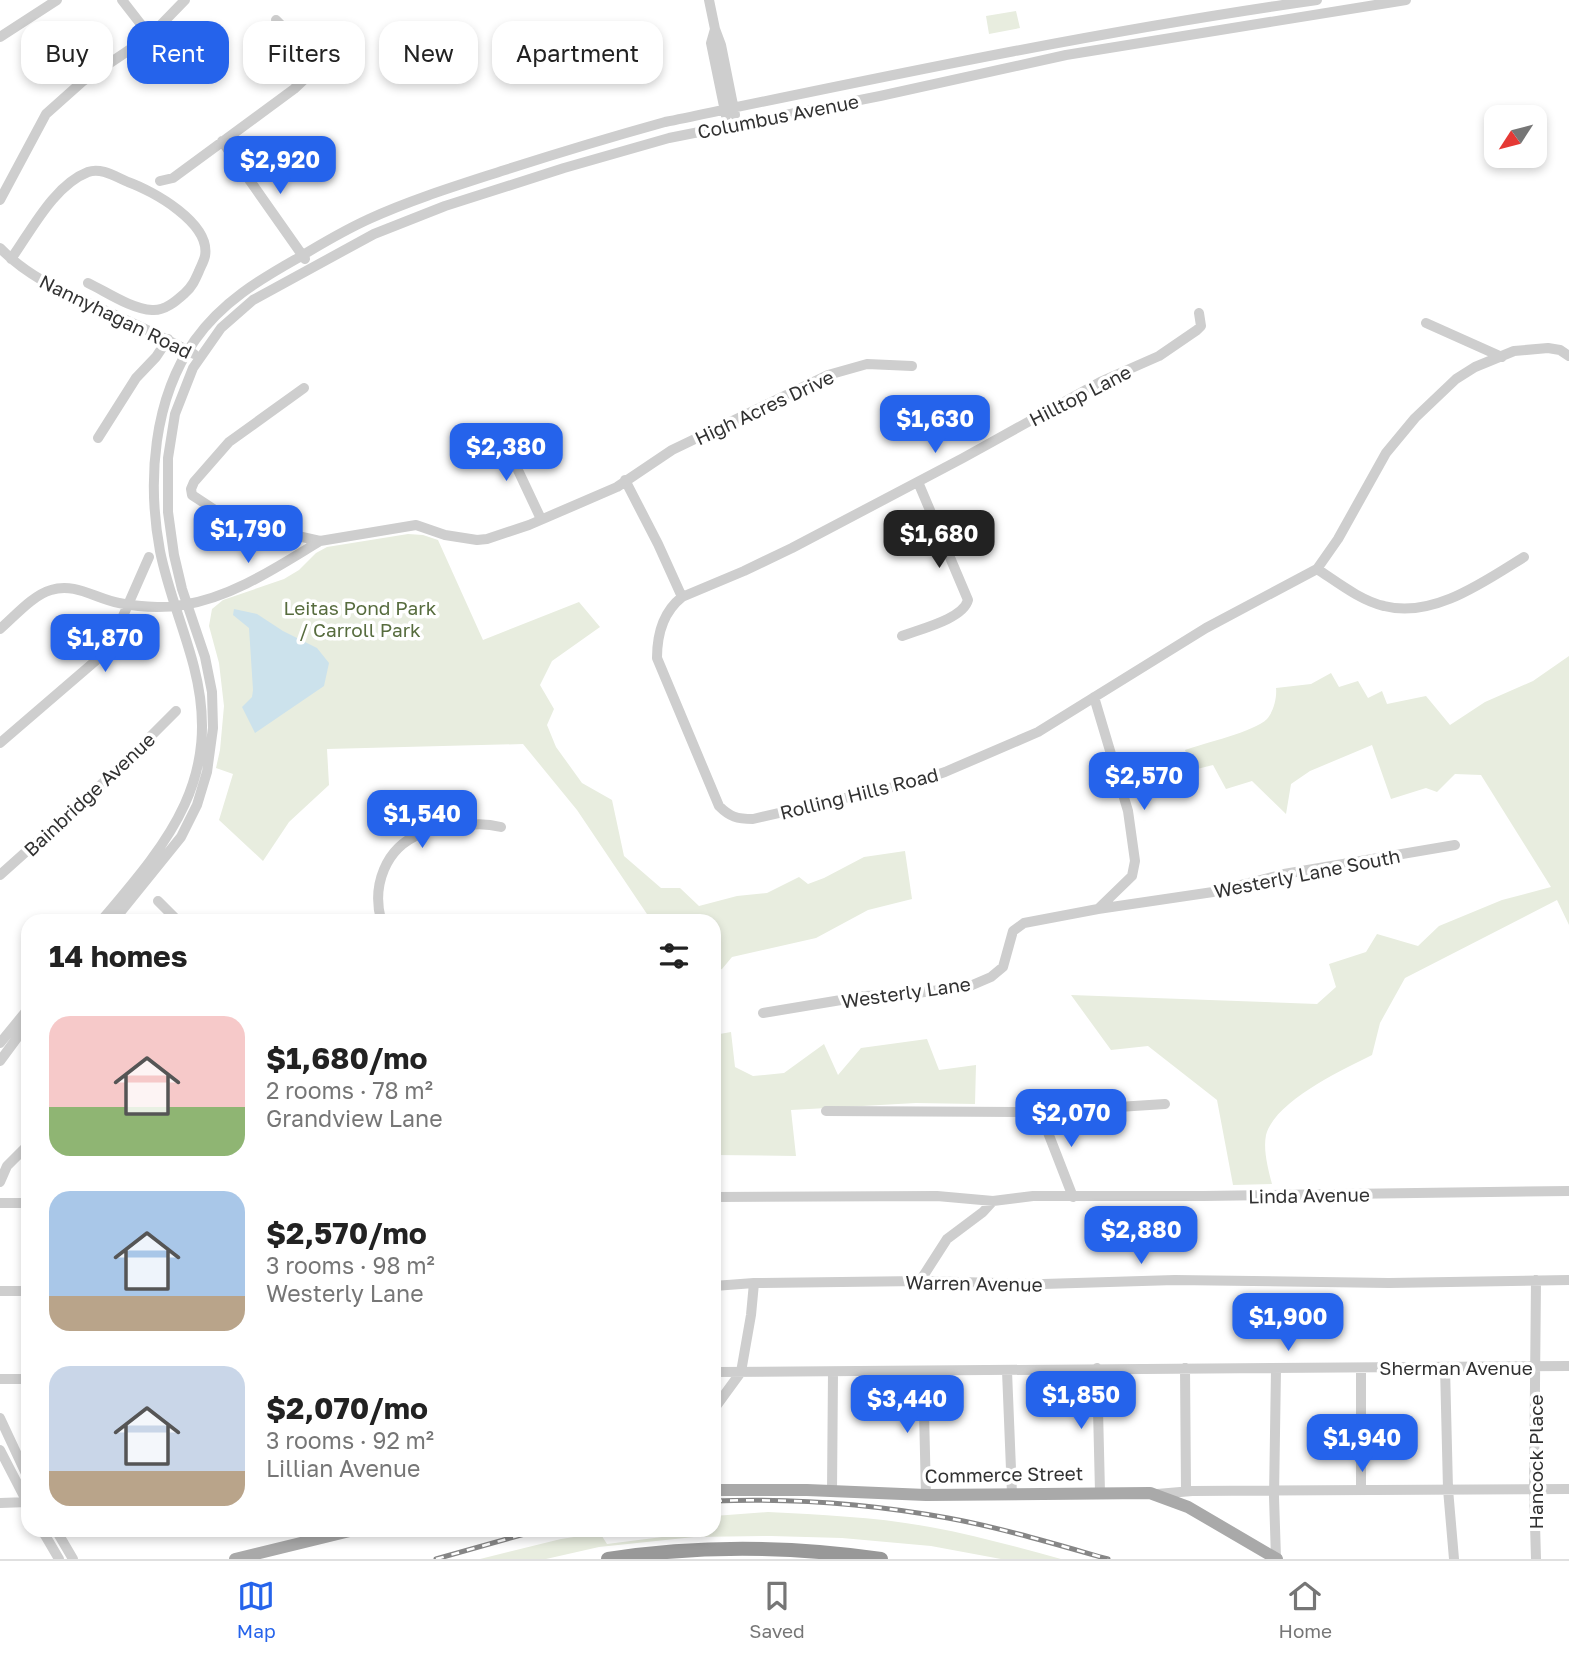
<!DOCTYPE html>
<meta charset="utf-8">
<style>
:root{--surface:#fff;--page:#f2f2f2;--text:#222;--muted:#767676;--line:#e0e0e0;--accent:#2563eb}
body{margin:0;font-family:"Golos Text",sans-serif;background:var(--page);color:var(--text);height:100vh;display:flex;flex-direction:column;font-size:26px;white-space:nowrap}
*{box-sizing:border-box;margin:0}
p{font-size:23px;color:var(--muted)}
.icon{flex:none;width:38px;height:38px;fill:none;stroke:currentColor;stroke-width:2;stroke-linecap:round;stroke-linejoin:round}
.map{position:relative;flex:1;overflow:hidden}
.drawer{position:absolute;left:21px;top:914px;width:700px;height:623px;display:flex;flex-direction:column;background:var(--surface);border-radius:21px;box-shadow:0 4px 10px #0003}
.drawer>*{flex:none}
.hud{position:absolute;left:21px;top:21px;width:700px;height:63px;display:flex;gap:14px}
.needle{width:46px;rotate:234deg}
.controls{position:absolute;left:1484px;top:105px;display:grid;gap:14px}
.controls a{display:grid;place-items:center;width:63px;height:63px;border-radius:14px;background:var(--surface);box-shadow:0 4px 10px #0003;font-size:35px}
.price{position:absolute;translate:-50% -60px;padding:0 16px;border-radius:14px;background:var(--accent);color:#fff;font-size:23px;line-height:46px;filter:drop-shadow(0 2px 4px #0008)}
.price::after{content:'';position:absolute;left:50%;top:42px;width:21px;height:16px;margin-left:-10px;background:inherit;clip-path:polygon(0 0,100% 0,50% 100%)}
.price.active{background:#222;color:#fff}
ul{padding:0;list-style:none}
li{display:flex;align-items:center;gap:21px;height:175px;padding:0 28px}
li span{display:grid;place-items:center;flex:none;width:196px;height:140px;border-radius:21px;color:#555}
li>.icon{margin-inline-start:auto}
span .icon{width:84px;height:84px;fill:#fffc;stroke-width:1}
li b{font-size:30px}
h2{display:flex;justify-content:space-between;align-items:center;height:84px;padding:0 28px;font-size:30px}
.pill{padding:0 24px;border-radius:21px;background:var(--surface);box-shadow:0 4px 10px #0003;font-size:24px;line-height:63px}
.pill.active{background:var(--accent);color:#fff}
.menu{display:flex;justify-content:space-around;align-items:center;height:98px;border-top:2px solid var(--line);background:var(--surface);font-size:19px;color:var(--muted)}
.menu a{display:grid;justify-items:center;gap:4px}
.menu .active{color:var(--accent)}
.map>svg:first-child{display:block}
.green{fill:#e8eddf}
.water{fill:#cce2ec}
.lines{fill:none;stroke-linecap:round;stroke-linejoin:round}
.minor{stroke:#cecece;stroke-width:10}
.major{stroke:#a9a9a9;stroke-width:12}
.highway{stroke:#989898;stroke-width:14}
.rail-casing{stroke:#868686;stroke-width:5}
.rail{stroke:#fff;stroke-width:2.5;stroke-dasharray:8;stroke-linecap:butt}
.labels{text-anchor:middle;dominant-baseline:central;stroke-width:7;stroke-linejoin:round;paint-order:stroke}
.street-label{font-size:19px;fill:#313131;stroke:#fff}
.park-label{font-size:19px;fill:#576c3e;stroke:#fff}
</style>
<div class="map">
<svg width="1569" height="1559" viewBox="0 0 1569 1559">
<rect width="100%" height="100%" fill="#fff"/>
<!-- green -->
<path class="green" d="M1016 11 1020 28 989 34 986 16Z
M408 534 423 535 438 540 483 640 579 602 600 627 552 661 540 685 554 709 547 725 556 747 582 783 612 800 624 856 661 888H680L699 906 737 896 767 893 799 877 808 884 824 878 864 857 905 851 912 899 868 910 816 938 732 957 722 969 714 971V920H651L577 810 523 744 327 749 329 785 289 822 263 861 219 820 233 774 216 768 220 750 224 706 219 663 209 626 212 609 223 600 284 579 299 570 316 553 327 547Z
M1569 656V925L1557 900 1405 978 1380 1023 1372 1055C1342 1070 1275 1101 1266 1135 1263 1150 1268 1169 1272 1184L1233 1185 1217 1100 1148 1046 1111 1050 1071 995 1317 1004 1336 987 1329 964 1366 952 1377 934 1418 946 1439 926 1502 900 1551 887 1481 775 1455 774 1437 792 1426 788 1391 799 1372 745 1310 771 1291 784 1286 814 1252 781 1226 789 1213 765 1193 770 1185 750C1204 743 1254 732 1267 719 1274 711 1277 697 1276 688L1311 684 1331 673 1339 687 1358 681 1368 698 1382 691 1387 704 1426 696 1450 725 1485 702 1533 681Z
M731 1032 735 1067 753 1076 784 1073 824 1044 838 1075 861 1048 927 1039 939 1070 976 1065 975 1104 916 1103 791 1110 796 1156 714 1155V1035Z
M768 1512C822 1515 877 1517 930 1527 974 1535 1017 1547 1061 1559H1001L931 1546 842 1538 771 1536 694 1537 599 1547 546 1559H480L561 1539 600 1533 607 1544 670 1536 674 1530H714V1516Z"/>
<!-- water -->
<path class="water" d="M234 609 257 614 283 631 317 648 329 663 324 686 255 733 242 707 252 697 253 690 249 628 233 615Z"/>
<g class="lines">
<!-- minor -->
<path class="minor" d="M122 0 150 36
M709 0 715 29
M0 37 57 0
M726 116 711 43 715 29 721 45 735 115
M222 141 305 259
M160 181 173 178 294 89 312 72 311 66 285 29 276 20
M0 200 46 114 83 81 150 36 185 0
M0 248C29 278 64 292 102 309 133 323 164 337 194 354
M11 259C31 231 54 185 88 172 101 167 116 177 128 182 153 191 211 223 205 256 204 261 201 266 199 271 195 280 192 287 185 293 176 301 165 311 152 310 131 309 107 292 88 283
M1199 313 1201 326 1197 330 1159 356 1100 382 963 458 792 548 744 571 682 597C663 612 657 635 657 658L719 806C730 817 737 819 753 819L915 782 945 772 1038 732 1206 628 1317 569 1338 539 1386 453 1415 418 1456 379 1475 367 1514 351 1548 348 1560 350 1569 356
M1426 323 1502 357
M304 388 229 442 194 482 191 489 192 495 224 516 244 524 320 541 416 525 445 535 477 540 487 539 529 525 617 487 672 450 828 375 867 364 912 366
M500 432 541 519
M98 438 136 378 156 357 168 339
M625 480 658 544 682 597
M1317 569C1337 582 1361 601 1384 606 1433 619 1485 581 1524 557
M0 629C15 616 33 595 51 590 75 582 96 599 119 603 139 607 163 608 183 605 233 597 277 567 320 541
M902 636C920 629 963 619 968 600L918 482
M1094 697 1128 811 1135 861 1132 876 1098 909
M0 743 100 657 116 632 149 557
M0 875 114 773 176 711
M158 901 177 920
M102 920C169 841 223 779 194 667 184 628 168 591 160 551 147 481 153 399 195 340 222 302 259 280 298 258 321 244 345 230 369 219 413 199 459 185 505 170 558 153 611 137 665 122 882 77 1098 31 1317 0
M114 920 181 837 197 805 207 772 213 728 212 692 205 657 182 589 174 555 168 512V458L175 414 193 368 221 328 253 300 374 234 445 206 564 168 669 138 880 96 1066 55 1406 0
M381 920C372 886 385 848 420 834 432 829 445 828 458 826 473 824 485 823 501 827
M763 1013 865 996 917 993 970 986 991 977 1003 967 1013 931 1024 923 1098 909 1213 892 1284 874 1455 845
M0 1043 28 1009
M0 1061 28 1023
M826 1111 1040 1112 1165 1104
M1040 1112 1073 1197
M0 1182 7 1166 28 1145
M714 1197 937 1196 993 1201 1033 1196H1203L1569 1191
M0 1203H28
M1536 1280 1534 1489 1536 1559
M920 1281 947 1239 983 1212 993 1201
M714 1286 754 1283 920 1281 1043 1284 1175 1280 1389 1283 1569 1280
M0 1291H28
M1445 1367 1448 1489 1454 1559
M1097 1368 1100 1492
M1185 1368 1186 1491
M923 1371 926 1495
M1007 1371 1012 1494
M714 1372 1569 1366
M0 1379H28
M714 1409 741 1372 751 1315 754 1283
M0 1418 28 1478
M0 1450 28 1504
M1361 1490V1368
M832 1491 833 1372
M1157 1494 1192 1491 1569 1489
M0 1503 28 1502
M42 1530 59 1559
M56 1530 73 1559
M1276 1558 1274 1497 1276 1369"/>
<!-- major -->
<path class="major" d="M714 1490H807L926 1495 1150 1493 1188 1507 1277 1559
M235 1559 354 1530"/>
<!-- highway -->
<path class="highway" d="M608 1559C699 1545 791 1546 881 1559"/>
<!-- rail casing -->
<g class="rail-casing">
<path id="rail" d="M714 1501C792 1498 871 1504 948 1518 1002 1528 1055 1544 1108 1559
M436 1559 539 1530"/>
</g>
<!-- rail -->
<use href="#rail" class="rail"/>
</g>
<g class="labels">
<!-- street labels -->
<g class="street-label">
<text transform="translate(778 116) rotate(-11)">Columbus Avenue</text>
<text transform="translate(116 316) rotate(26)">Nannyhagan Road</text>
<text transform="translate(1080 395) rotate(-27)">Hilltop Lane</text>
<text transform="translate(764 407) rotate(-25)">High Acres Drive</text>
<text transform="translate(859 793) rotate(-14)">Rolling Hills Road</text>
<text transform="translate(89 794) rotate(-43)">Bainbridge Avenue</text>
<text transform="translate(1307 873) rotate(-11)">Westerly Lane South</text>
<text transform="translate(906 992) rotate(-8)">Westerly Lane</text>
<text transform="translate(1309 1195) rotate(-1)">Linda Avenue</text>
<text transform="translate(974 1283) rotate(1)">Warren Avenue</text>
<text x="1456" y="1367">Sherman Avenue</text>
<text transform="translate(1535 1462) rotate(-90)">Hancock Place</text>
<text transform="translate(1004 1474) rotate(-1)">Commerce Street</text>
</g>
<!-- park labels -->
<g class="park-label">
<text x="360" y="607">Leitas Pond Park<tspan x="360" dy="22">/ Carroll Park</tspan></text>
</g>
</g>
</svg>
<div class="controls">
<a><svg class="needle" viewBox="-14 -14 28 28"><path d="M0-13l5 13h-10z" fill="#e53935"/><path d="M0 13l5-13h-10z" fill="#767676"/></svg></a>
</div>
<b class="price" style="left:280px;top:196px">$2,920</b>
<b class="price" style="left:935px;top:455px">$1,630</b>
<b class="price" style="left:506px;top:483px">$2,380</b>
<b class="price" style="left:248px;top:565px">$1,790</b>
<b class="price active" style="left:939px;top:570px">$1,680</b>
<b class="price" style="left:105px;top:674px">$1,870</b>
<b class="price" style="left:1144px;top:812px">$2,570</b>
<b class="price" style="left:422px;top:850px">$1,540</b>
<b class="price" style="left:1071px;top:1149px">$2,070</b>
<b class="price" style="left:1141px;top:1266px">$2,880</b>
<b class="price" style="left:1288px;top:1353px">$1,900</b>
<b class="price" style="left:1081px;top:1431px">$1,850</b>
<b class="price" style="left:907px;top:1435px">$3,440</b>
<b class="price" style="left:1362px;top:1474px">$1,940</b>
<div class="hud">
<a class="pill">Buy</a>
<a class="pill active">Rent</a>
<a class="pill">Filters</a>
<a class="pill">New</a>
<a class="pill">Apartment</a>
</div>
<section class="drawer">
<h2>14 homes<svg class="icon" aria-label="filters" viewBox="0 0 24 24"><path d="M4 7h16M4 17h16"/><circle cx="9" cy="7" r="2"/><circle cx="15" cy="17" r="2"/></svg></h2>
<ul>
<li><span style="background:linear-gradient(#f6c9c9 65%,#8fb573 0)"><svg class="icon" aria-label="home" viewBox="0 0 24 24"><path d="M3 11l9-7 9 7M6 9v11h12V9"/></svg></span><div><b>$1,680/mo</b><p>2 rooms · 78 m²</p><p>Grandview Lane</p></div></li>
<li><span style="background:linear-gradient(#a9c7e8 75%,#b9a48a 0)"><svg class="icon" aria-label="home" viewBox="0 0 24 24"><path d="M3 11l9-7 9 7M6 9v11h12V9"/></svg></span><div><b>$2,570/mo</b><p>3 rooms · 98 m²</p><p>Westerly Lane</p></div></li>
<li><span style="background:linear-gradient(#c9d6e8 75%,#b9a48a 0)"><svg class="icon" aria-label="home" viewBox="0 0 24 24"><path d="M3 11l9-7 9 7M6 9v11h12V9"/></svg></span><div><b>$2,070/mo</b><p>3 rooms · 92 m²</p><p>Lillian Avenue</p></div></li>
</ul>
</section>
</div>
<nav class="menu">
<a class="active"><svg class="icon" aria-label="map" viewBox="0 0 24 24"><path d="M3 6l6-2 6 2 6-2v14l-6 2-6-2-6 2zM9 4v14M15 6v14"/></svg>Map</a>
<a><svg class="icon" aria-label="saved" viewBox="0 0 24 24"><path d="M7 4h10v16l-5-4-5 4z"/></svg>Saved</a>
<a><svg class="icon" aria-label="home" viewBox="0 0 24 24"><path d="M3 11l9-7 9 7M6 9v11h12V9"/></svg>Home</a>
</nav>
